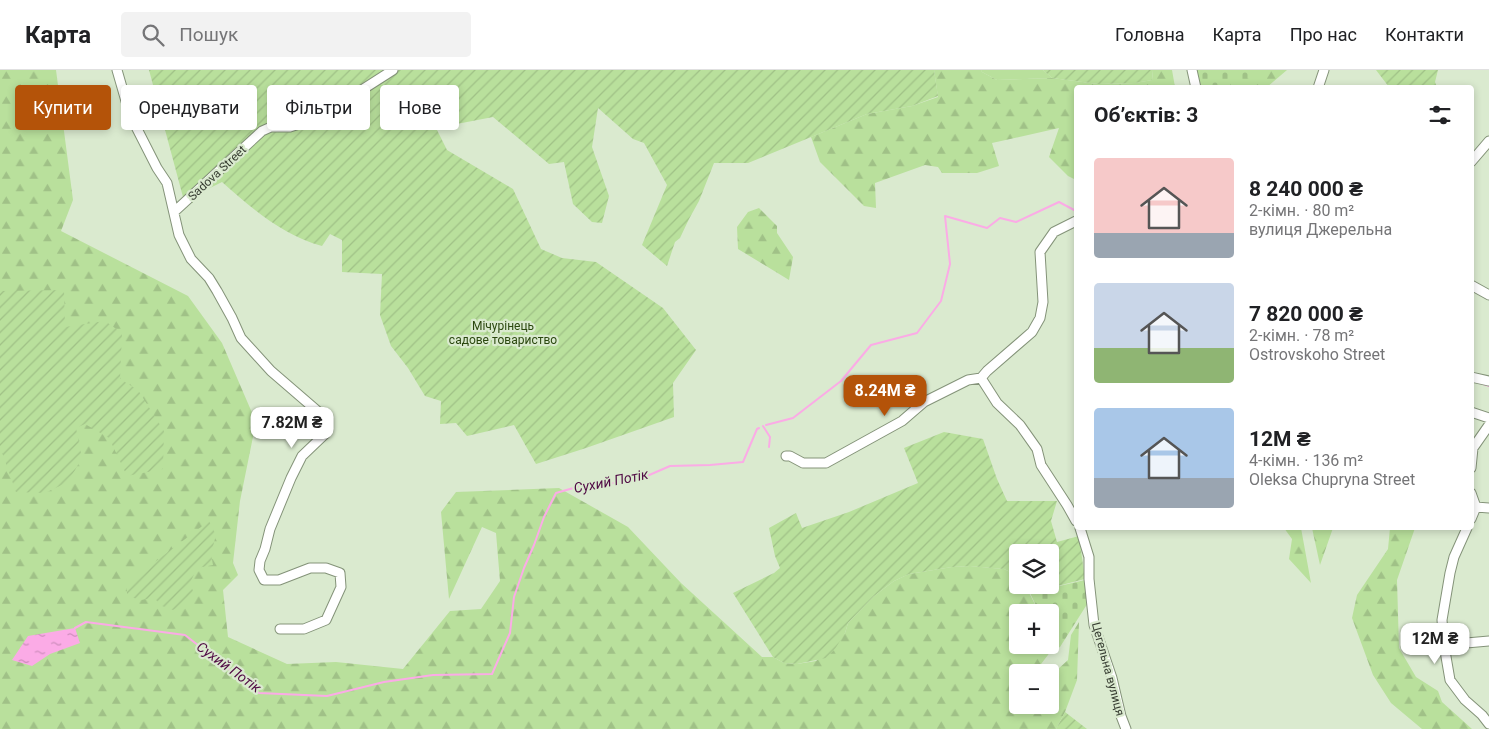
<!DOCTYPE html>
<html lang="uk">
<meta charset="utf-8">
<style>
:root{--surface:#fff;--page:#f2f2f2;--text:#202124;--muted:#757577;--line:#e0e0e0;--accent:#b45309}
body{margin:0;font-family:Roboto,sans-serif;background:var(--page);color:var(--text);height:100vh;display:flex;flex-direction:column;font-size:19px;white-space:nowrap}
*{box-sizing:border-box;margin:0}
p{font-size:16px;color:var(--muted)}
.icon{flex:none;width:28px;height:28px;fill:none;stroke:currentColor;stroke-width:2;stroke-linecap:round;stroke-linejoin:round}
.map{position:relative;flex:1;overflow:hidden}
.sheet{position:absolute;left:1074px;top:15px;width:400px;height:445px;display:flex;flex-direction:column;background:var(--surface);border-radius:5px;box-shadow:0 2px 8px #0003}
.sheet>*{flex:none}
.hud{position:absolute;left:15px;top:15px;width:475px;height:45px;display:flex;gap:10px}
.tools{position:absolute;left:1009px;top:474px;display:grid;gap:10px}
.tools a{display:grid;place-items:center;width:50px;height:50px;border-radius:5px;background:var(--surface);box-shadow:0 2px 8px #0003;font-size:25px}
.price{position:absolute;translate:-50% -42px;padding:0 11px;border-radius:10px;background:#fff;color:#222;font-size:16px;line-height:32px;filter:drop-shadow(0 1px 2px #0008)}
.price::after{content:'';position:absolute;left:50%;top:30px;width:15px;height:11px;margin-left:-8px;background:inherit;clip-path:polygon(0 0,100% 0,50% 100%)}
.price.current{background:var(--accent);color:#fff}
ul{padding:0;list-style:none}
li{display:flex;align-items:center;gap:15px;height:125px;padding:0 20px}
li span{display:grid;place-items:center;flex:none;width:140px;height:100px;border-radius:5px;color:#555}
li>.icon{margin-inline-start:auto}
span .icon{width:60px;height:60px;fill:#fffc;stroke-width:1}
li b{font-size:21px}
h2{display:flex;justify-content:space-between;align-items:center;height:60px;padding:0 20px;font-size:21px}
.pill{padding:0 18px;border-radius:5px;background:var(--surface);box-shadow:0 2px 8px #0003;font-size:18px;line-height:45px}
.pill.current{background:var(--accent);color:#fff}
header{display:flex;align-items:center;gap:30px;box-sizing:border-box;height:70px;padding:0 25px;background:var(--surface);border-bottom:1px solid var(--line)}
header strong{font-size:24px}
nav{display:flex;gap:28px;margin-inline-start:auto;font-size:18px}
.search{width:350px;height:45px;background:var(--page);display:flex;align-items:center;gap:12px;box-sizing:border-box;padding:0 18px;border-radius:5px;color:var(--muted);font-size:19px}
.map>svg:first-child{display:block}
.grass{fill:#b9e09c}
.forest{fill:url(#forest-firs);fill-rule:evenodd}
.cemetery{fill:url(#cemetery-stones)}
.garden{fill:url(#garden-furrows)}
.water{fill:url(#water-ripples)}
.lines{fill:none;stroke-linecap:round;stroke-linejoin:round}
.stream{stroke:#fbabe6;stroke-width:2}
.minor-casing{stroke:#849379;stroke-width:11}
.minor{stroke:#fff;stroke-width:9}
.labels{text-anchor:middle;dominant-baseline:central;stroke-width:4.5;stroke-linejoin:round;paint-order:stroke}
.street-label{font-size:12px;fill:#373d32;stroke:#daeacf}
.park-label{font-size:12px;fill:#2a470e;stroke:#daeacf}
.water-label{font-size:14px;font-style:italic;fill:#500a44;stroke:#daeacf}
</style>
<header>
<strong>Карта</strong>
<div class="search"><svg class="icon" aria-label="search" viewBox="0 0 24 24"><circle cx="10" cy="10" r="6"/><path d="M15 15l6 6"/></svg>Пошук</div>
<nav><a>Головна</a><a>Карта</a><a>Про нас</a><a>Контакти</a></nav>
</header>
<div class="map">
<svg width="1489" height="659" viewBox="0 0 1489 659">
<defs>
<pattern id="forest-firs" width="22" height="20" patternUnits="userSpaceOnUse" patternTransform="scale(1.25)"><rect width="22" height="20" fill="#b9e09c"/><path d="M5 1l3.5 6h-7zM16 11l3.5 6h-7z" fill="#a0c187"/></pattern>
<pattern id="cemetery-stones" width="16" height="16" patternUnits="userSpaceOnUse" patternTransform="scale(1.25)"><rect width="16" height="16" fill="#b9e09c"/><path d="M2 7V4a2 2 0 0 1 4 0v3zM10 15v-3a2 2 0 0 1 4 0v3z" fill="#a0c187"/></pattern>
<pattern id="garden-furrows" width="10" height="10" patternUnits="userSpaceOnUse" patternTransform="scale(1.25)"><rect width="10" height="10" fill="#b9e09c"/><path d="M-1 1l2-2M0 10L10 0M9 11l2-2" fill="none" stroke="#a0c187"/></pattern>
<pattern id="water-ripples" width="26" height="14" patternUnits="userSpaceOnUse" patternTransform="scale(1.25)"><rect width="26" height="14" fill="#fbabe6"/><path d="M2 4q2-2 4 0t4 0M15 11q2-2 4 0t4 0" fill="none" stroke="#cc8cbb"/></pattern>
</defs>
<rect width="100%" height="100%" fill="#daeacf"/>
<!-- grass -->
<path class="grass" d="M981 0H1043L1052 8 997 10 982 2Z"/>
<!-- forest -->
<path class="forest" d="M0 0H56L73 130 61 161 188 226 222 273 256 352 240 431 233 493 238 505 223 520 228 567 287 594 336 592 403 599 450 541 481 539 500 511 496 463 482 457 449 529 441 442 456 422 559 418 628 457 681 513 762 587H773L784 593 797 594 816 591 845 563 848 553 874 526 894 511 909 504 952 497 970 496 1004 499 1017 505 1018 515H1025L1039 542H1018V575H1050L1051 581 1038 598 1057 600 1068 590 1071 565 1079 552 1077 610 1065 642 1056 659H0ZM1018 602H1050V635H1018Z
M934 0H981L982 2 997 10 1052 8 1098 14 1135 13 1152 10 1153 0H1172L1175 17 1076 18V110L1068 106 1049 87 1059 58 992 73 999 96 977 103H942L938 97 925 95 875 113 876 138 864 136 820 92 811 67 867 44 912 36 938 27Z
M1196 0H1287L1266 18 1200 17Z
M759 138 777 156V163L793 187 789 210 738 179 737 157 748 142Z
M1284 458H1301L1311 513 1289 489 1292 469Z
M1312 458H1333L1320 495Z
M1390 458H1415L1397 510 1399 578 1416 607 1438 621 1442 632 1472 659H1422L1391 633 1373 605 1352 548 1357 525 1388 479Z"/>
<!-- cemetery -->
<path class="cemetery" d="M1196 0H1263L1255 6 1230 13V18L1200 17Z
M1089 509 1091 528 1060 577 1051 581 1050 542H1039L1030 523Z"/>
<!-- garden -->
<path class="garden" d="M149 0H934L938 26 912 36 867 44 748 93H714L699 131 689 149 680 168 675 172 667 196 642 175 667 115 644 73 633 69 598 38 592 77 609 126 602 153 592 152 573 134 564 92 549 94 493 47 436 58 447 80 513 119 541 179 562 188 596 192 663 238 696 280 673 313 674 347 586 378 536 394 514 355 467 366 456 353 440 354 441 331 425 326 408 298 391 276 380 245 382 204 342 202V170L330 164 322 176C284 166 251 138 222 112L208 119 192 133 183 127Z
M1043 0H1153L1152 10 1135 13 1098 14 1052 8Z
M1376 0H1438L1435 12 1437 17H1389Z
M64 220 65 257 105 251 122 263 120 309 138 320 164 361 163 399 127 406 109 368 85 354 76 358 82 388 68 412 45 423 16 422 0 377V221Z
M944 362 983 369 997 409 1007 431H1057L1051 451 1057 472 1079 466 1085 509 1030 523 1025 515H1050V482H1018L1017 505 1004 499 970 496 952 497 909 504 894 511 874 526 848 553 845 563 835 579 826 588 797 594 784 593 773 587 733 523 774 503 780 498 775 486 769 458 796 443 802 458 849 442 918 413 904 378Z
M209 451 216 465 211 484 213 495 197 498 190 513 193 521 185 534 173 540 162 536 154 528 141 530 127 526V513Z
M1065 642 1087 659H1056Z"/>
<!-- water -->
<path class="water" d="M75 558 80 573 50 584 32 596 12 590 28 566Z"/>
<g class="lines">
<!-- stream -->
<path class="stream" d="M1480 313 1489 316
M766 355 793 348 841 311 871 275 917 263 941 231 950 194 945 146 987 158 1000 148 1016 152 1059 132 1076 141
M763 356 770 367 769 377
M75 558 86 552 185 565 259 623 327 626 384 612 433 605 492 604 510 563 514 527 524 498 534 475 544 447 556 423 584 415H606L631 408 647 406 670 396 710 395 743 392 757 359 759 358"/>
<!-- minor casing -->
<g class="minor-casing">
<path id="minor" d="M117 0 130 45 157 98 167 113 179 165 191 189 209 208 217 221 232 248 241 268 271 301 322 345 326 353 325 364 302 386 291 408 270 459 265 479 260 491 259 500 264 510H279L310 498H326L340 503 341 517 326 550 304 559H280
M1192 0 1196 18
M1318 18 1324 0
M1471 92 1489 71
M174 142 262 61 271 57H290L318 48 393 0
M1471 215 1489 225
M1471 307 1489 311
M981 308 987 301 1032 262 1040 248 1043 232 1040 182 1054 162 1076 151
M981 308 997 333 1020 355 1037 379 1041 395 1067 435 1076 451
M1471 342 1489 348
M786 386H790L803 393H826L902 351 924 332 968 310 981 308
M1471 398 1473 378 1489 355
M1471 423 1476 437 1471 449
M1476 437 1489 438
M1080 458 1089 487V509L1094 555 1112 608 1121 646 1126 659
M1467 458 1454 487 1450 503 1442 550 1444 575 1450 610 1465 630 1482 645 1489 654
M1444 575 1489 571"/>
</g>
<!-- minor -->
<use href="#minor" class="minor"/>
</g>
<g class="labels">
<!-- street labels -->
<g class="street-label">
<text transform="translate(217 103) rotate(-43)">Sadova Street</text>
<text transform="translate(1108 599) rotate(75)">Цегельна вулиця</text>
</g>
<!-- park labels -->
<g class="park-label">
<text x="503" y="256">Мічурінець<tspan x="503" dy="14">садове товариство</tspan></text>
</g>
<!-- water labels -->
<g class="water-label">
<text transform="translate(611 411) rotate(-11)">Сухий Потік</text>
<text transform="translate(229 597) rotate(36)">Сухий Потік</text>
</g>
</g>
</svg>
<div class="tools">
<a><svg class="icon" aria-label="layers" viewBox="0 0 24 24"><path d="M12 4l9 5-9 5-9-5zM3 14l9 5 9-5"/></svg></a>
<a>+</a>
<a>−</a>
</div>
<b class="price current" style="left:885px;top:347px">8.24M ₴</b>
<b class="price" style="left:292px;top:379px">7.82M ₴</b>
<b class="price" style="left:1435px;top:595px">12M ₴</b>
<div class="hud">
<a class="pill current">Купити</a>
<a class="pill">Орендувати</a>
<a class="pill">Фільтри</a>
<a class="pill">Нове</a>
</div>
<section class="sheet">
<h2>Об’єктів: 3<svg class="icon" aria-label="filters" viewBox="0 0 24 24"><path d="M4 7h16M4 17h16"/><circle cx="9" cy="7" r="2"/><circle cx="15" cy="17" r="2"/></svg></h2>
<ul>
<li><span style="background:linear-gradient(#f6c9c9 75%,#9aa5b1 0)"><svg class="icon" aria-label="home" viewBox="0 0 24 24"><path d="M3 11l9-7 9 7M6 9v11h12V9"/></svg></span><div><b>8 240 000 ₴</b><p>2-кімн. · 80 m²</p><p>вулиця Джерельна</p></div></li>
<li><span style="background:linear-gradient(#c9d6e8 65%,#8fb573 0)"><svg class="icon" aria-label="home" viewBox="0 0 24 24"><path d="M3 11l9-7 9 7M6 9v11h12V9"/></svg></span><div><b>7 820 000 ₴</b><p>2-кімн. · 78 m²</p><p>Ostrovskoho Street</p></div></li>
<li><span style="background:linear-gradient(#a9c7e8 70%,#9aa5b1 0)"><svg class="icon" aria-label="home" viewBox="0 0 24 24"><path d="M3 11l9-7 9 7M6 9v11h12V9"/></svg></span><div><b>12M ₴</b><p>4-кімн. · 136 m²</p><p>Oleksa Chupryna Street</p></div></li>
</ul>
</section>
</div>
